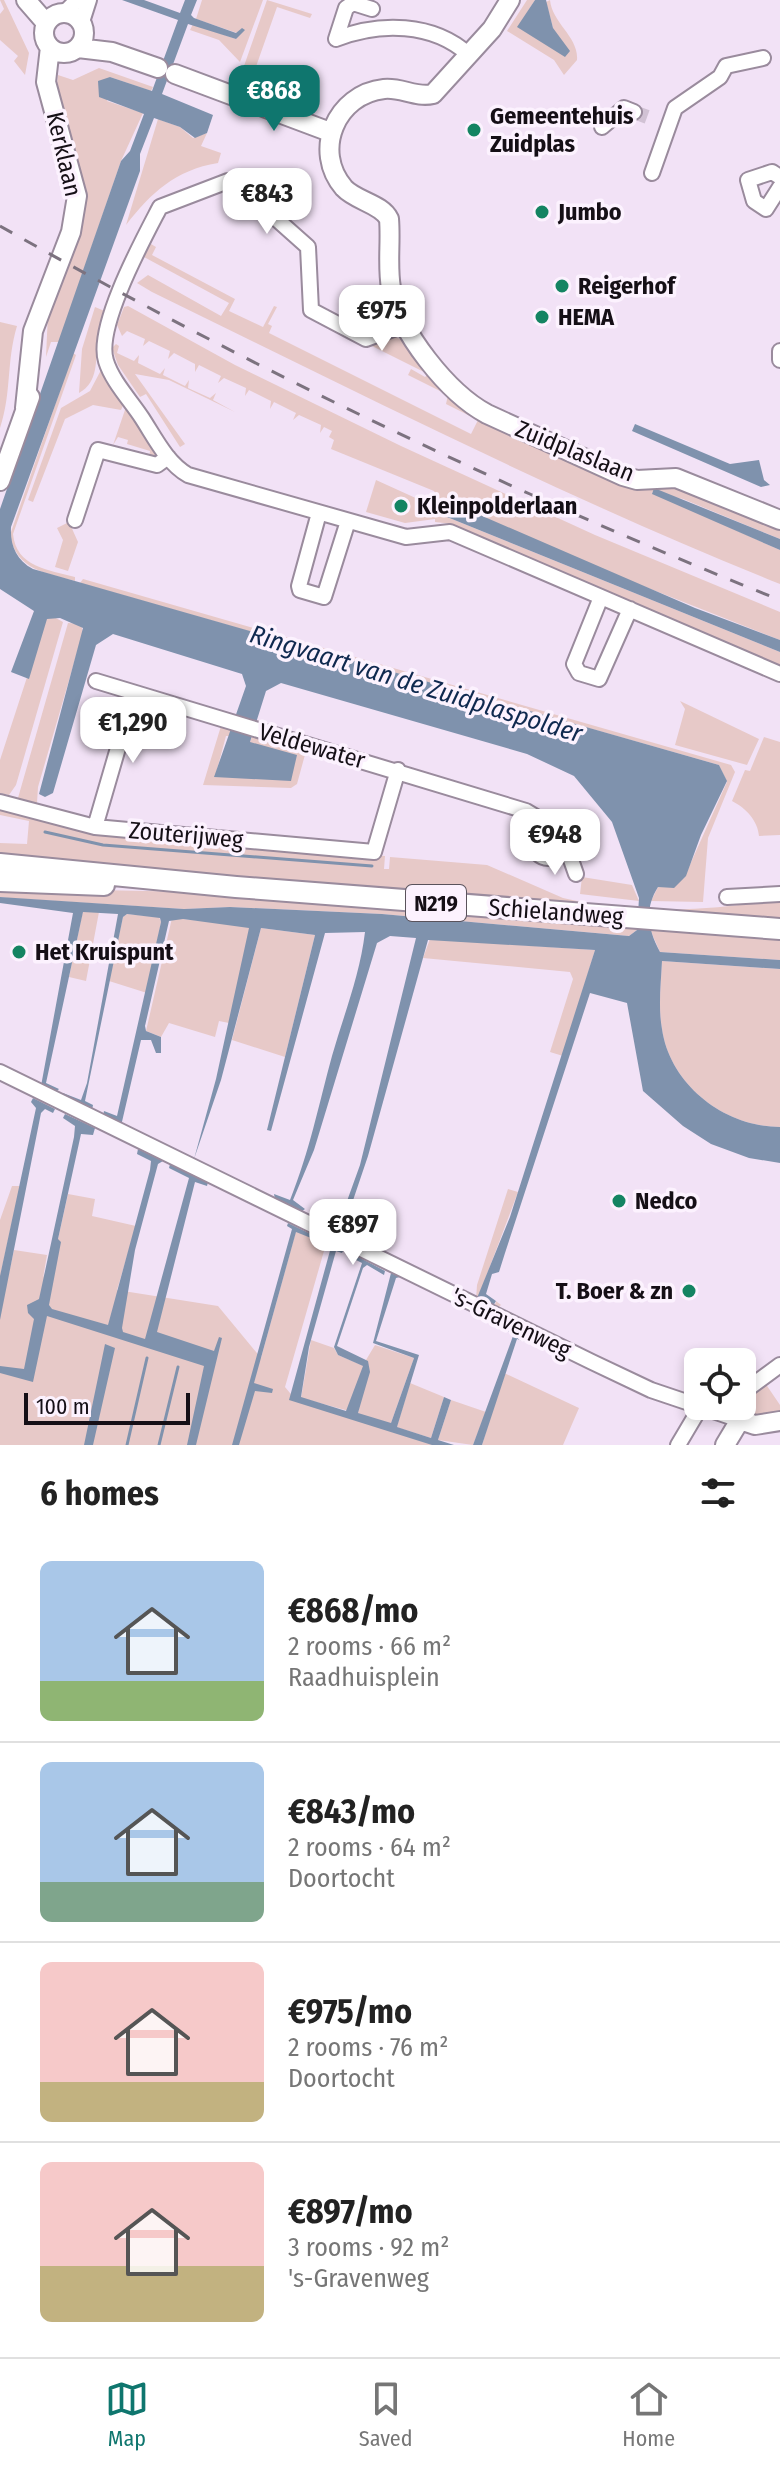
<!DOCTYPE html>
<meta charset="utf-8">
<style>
:root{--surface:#fff;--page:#f6f6f6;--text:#222;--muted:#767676;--line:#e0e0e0;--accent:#0f766e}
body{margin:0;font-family:"Fira Sans Condensed",sans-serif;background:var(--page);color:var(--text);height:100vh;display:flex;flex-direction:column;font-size:30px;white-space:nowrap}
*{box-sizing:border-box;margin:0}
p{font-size:26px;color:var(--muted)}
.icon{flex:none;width:44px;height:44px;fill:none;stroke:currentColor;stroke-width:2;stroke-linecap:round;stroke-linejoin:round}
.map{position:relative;height:1445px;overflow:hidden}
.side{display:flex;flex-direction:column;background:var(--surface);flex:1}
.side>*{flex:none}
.controls{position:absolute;left:684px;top:1348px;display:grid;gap:16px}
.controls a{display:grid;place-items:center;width:72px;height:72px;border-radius:12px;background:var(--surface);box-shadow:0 4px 12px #0003;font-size:40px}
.scale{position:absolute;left:24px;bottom:20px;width:166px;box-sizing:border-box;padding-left:8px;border:4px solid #150f16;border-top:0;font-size:22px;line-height:28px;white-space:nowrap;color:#150f16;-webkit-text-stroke:6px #fcf2fe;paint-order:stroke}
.price{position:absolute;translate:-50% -68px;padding:0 18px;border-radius:16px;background:#fff;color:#222;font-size:26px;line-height:52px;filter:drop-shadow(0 2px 4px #0008)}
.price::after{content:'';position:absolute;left:50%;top:48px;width:24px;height:18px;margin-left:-12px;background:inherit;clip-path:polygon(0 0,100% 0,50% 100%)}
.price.selected{background:var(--accent);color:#fff}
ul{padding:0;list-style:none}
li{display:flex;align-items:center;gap:24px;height:200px;padding:0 40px}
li+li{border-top:2px solid var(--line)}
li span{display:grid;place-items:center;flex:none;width:224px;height:160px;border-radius:12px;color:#555}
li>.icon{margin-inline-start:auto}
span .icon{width:96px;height:96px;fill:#fffc;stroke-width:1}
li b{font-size:34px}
h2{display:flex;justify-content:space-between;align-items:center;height:96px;padding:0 40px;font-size:34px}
.tab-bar{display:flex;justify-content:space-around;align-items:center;height:112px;border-top:2px solid var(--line);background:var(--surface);font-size:22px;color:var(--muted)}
.tab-bar a{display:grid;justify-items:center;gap:4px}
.tab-bar .selected{color:var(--accent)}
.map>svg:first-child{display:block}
.green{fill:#e7c9c8}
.water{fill:#7f92ad}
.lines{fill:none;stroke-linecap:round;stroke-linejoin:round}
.stream{stroke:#7f92ad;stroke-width:3}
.street-tunnel{stroke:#d1c2d4;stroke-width:14;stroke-dasharray:14 7;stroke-linecap:butt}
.street-casing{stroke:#9a8b9d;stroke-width:18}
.secondary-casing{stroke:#9a8b9d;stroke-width:22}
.primary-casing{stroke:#9a8b9d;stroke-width:24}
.street{stroke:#fff;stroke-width:14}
.secondary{stroke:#fff;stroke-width:18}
.primary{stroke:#fff;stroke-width:20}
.rail{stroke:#7c727f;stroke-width:3;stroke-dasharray:14 14;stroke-linecap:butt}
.poi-dot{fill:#148462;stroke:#fcf2fe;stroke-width:3}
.labels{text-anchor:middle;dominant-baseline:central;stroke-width:7;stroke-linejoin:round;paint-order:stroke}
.shield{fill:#fcf2fe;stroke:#5a535c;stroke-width:2}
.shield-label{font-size:22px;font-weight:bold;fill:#150f16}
.poi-label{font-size:24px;font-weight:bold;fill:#150f16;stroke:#fcf2fe;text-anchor:start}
.street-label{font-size:24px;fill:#150f16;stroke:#fcf2fe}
.water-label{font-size:26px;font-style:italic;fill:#0f294f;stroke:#fcf2fe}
</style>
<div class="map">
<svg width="780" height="1445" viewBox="0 0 780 1445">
<rect width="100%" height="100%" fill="#f2e2f6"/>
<!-- green -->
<path class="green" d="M0 0H4L29 53 25 75 14 61 18 56 0 40V14L4 9Z
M202 0H263L240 62 219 40 190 30 193 24 236 39 242 28 237 33 196 19Z
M267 0 312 14 310 18 277 7 253 75 244 66Z
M527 0H535L518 27 553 28 546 2 550 0C552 23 579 37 577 60L564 75 554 60 507 31Z
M99 68 153 87 151 91 110 77 107 101 143 113 121 161 59 342H51L46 357 48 313 76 233 57 84 58 75 73 80Z
M158 119 180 127 193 138 207 133 201 146 221 153 218 163C175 170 151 193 126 225Z
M151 244 156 247 152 255 235 299 229 311 263 327 274 306 277 307 268 324 272 326 269 333 471 434 478 420 446 404 448 395 408 375 411 369 425 377 432 371 461 403 624 483H673L780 526V539L683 499 651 492 780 550V584C565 498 359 393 152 292L137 283 148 275 221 316 229 303 144 257Z
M128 306 235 365 401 446 595 535 780 612V640L445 508 447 517 780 652V667L456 526 452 529 453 524 435 522V519L405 523 366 512 376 480 431 505 438 498 434 491 331 449 334 440 329 437 332 431 324 427 320 433 321 425 299 415 293 420 296 413 274 402 270 409 271 401 249 390 245 396 246 388 224 378 218 383 221 376 199 365 195 372V364L174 353 168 359 170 351 149 341 143 346 145 339 127 331 122 336 117 325 124 307Z
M95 307 107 312C104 321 99 332 98 342 95 361 99 382 79 393L82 349Z
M0 322 17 326C6 363 12 391 0 428Z
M393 336 407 342 429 367 424 372 368 344Z
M116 344 119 346 117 353 134 361 139 355 138 363 160 374 165 368 163 375 185 386 189 380 188 388 210 398 216 393 213 400 235 412 169 380 135 374 185 444 180 447 146 394 140 397 118 365 112 348Z
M73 353 76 355 13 534C16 567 49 570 75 577V581C46 573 16 570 10 535Z
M101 370 124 403 121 410 93 405 65 419 33 502 28 500 61 408 90 391Z
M126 407 158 457 149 459 150 451 127 444 128 440 118 437 113 445Z
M69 522 78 542 68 571 55 567 63 540 57 528Z
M83 579 731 765 735 772 708 838 703 902 651 901 658 887 684 878 727 782 719 765 80 583Z
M54 617 63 622 16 785 9 795 0 793V760L46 619Z
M68 623 81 624 83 632 38 787 37 803 18 798Z
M680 701 759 739 747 765 675 745 685 709Z
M221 726 233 728 230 736H226L215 777 250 742 253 734 306 751 297 784 291 788 203 785Z
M764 737 780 742V835L759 836C758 821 746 808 732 801L745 770 750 771Z
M0 806 124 834 125 837 385 856 384 869H389L390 857 487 865 563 898 600 906 187 877 0 854V843L27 844 29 821 0 815Z
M582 877 632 885 639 901 580 894Z
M0 888 243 893 637 925V930L629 936 382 914 230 907 184 909 8 898 0 897Z
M780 900V922L654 909C697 911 738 905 780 900Z
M83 911 99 912 86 981 69 977Z
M127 914 159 917 161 922 147 993 109 981 123 917Z
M172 918 247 925 250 928 229 1023 219 1021 215 1037 169 1023 161 1037 146 1031Z
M649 927 780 935V960L660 952Z
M261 928 315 935 285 1057 232 1040Z
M430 939 595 950 563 1056 550 1052 573 979 570 972 423 958Z
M662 961 780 969V1127C725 1127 670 1085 662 1029 658 1007 661 983 662 961Z
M12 1186H20L1 1272 9 1273 14 1250 47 1255 43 1278 58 1239 68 1194 95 1199 92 1216 136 1226 117 1290 218 1306 261 1358 296 1231 326 1244 285 1387 295 1399 445 1445H0V1220Z
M508 1189 518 1192 478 1298 495 1305 496 1301 501 1305 496 1309 476 1300 477 1285Z
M311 1340 334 1348 338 1355 364 1366 349 1411 301 1398Z
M375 1345 414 1358 391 1423 397 1426 410 1383 444 1397 431 1438 361 1416 358 1413 366 1360Z
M504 1373 579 1408 563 1445H482Z
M763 1380 780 1405V1415L756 1416 746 1408 745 1399Z
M451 1400 486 1412 473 1445 438 1440Z"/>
<!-- water -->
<path class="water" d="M122 0H144L180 13 185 0H197L191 15 194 18 236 33 242 28 245 30 236 39 188 24 162 94 213 115 207 133 195 138 180 127 154 118 140 154V171L11 527C10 545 16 560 33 569L719 765 727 781 701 835 686 876 674 888 658 887C644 909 648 930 660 952L780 960V969L662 961C661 983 658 1007 662 1029 670 1085 725 1127 780 1127V1163L749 1158 711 1144 683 1126 643 1091 627 1003 590 993 505 1253 499 1272 492 1274 486 1294 496 1301 493 1306 477 1298 510 1217 595 950 428 940 368 1156 345 1224 363 1236 360 1241 321 1222 320 1217 338 1226 360 1165 416 938 390 936 377 943 314 1150 293 1200 305 1209 301 1212 275 1199 274 1194 290 1200C310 1150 318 1107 332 1056 344 1014 360 975 365 932L325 933 271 1131 267 1130 315 935 261 928 221 1080 194 1159 216 1079 249 928 183 919 169 921 145 1026 146 1031 161 1037V1053H156L151 1040H141L121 1126 103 1116 104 1111 117 1116 161 922 160 918 127 914 123 917 85 1101 93 1105 92 1110 63 1097V1093L81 1100 87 1083 118 914 83 912 46 1083 59 1089 55 1093 41 1086 73 913 0 903V897L184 909 230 907 382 914 629 936 637 930 639 898 612 822 574 776 527 754 281 683 266 691 250 742 297 755 291 781 214 777 246 686 242 674 113 634 96 645 53 793 45 797 39 794 83 628 60 618 47 619 29 679 11 672 34 611 0 589V509L121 161 130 151 144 114 99 97 98 81 110 77 152 91 178 20Z
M535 0H546L553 28 570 51 565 57 517 27Z
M635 424 730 464 759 460 764 480 770 485 761 487 632 431Z
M654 488 780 539V550L652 494Z
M450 502 695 608 780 640V652L447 517 445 508Z
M33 1098 55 1109 53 1113 45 1109 41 1113 0 1320V1276L36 1108 31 1102Z
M65 1114 95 1128 93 1135 81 1134 58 1239 61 1242 49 1305 52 1309 108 1325 150 1170 151 1161 137 1154 138 1149 163 1161 158 1164 135 1250 122 1328 123 1332 145 1339 189 1178 169 1168 170 1164 208 1182 207 1186 195 1182 157 1332 214 1351 219 1337 222 1338 196 1445H187L204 1366 47 1316 33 1382 0 1373V1366L24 1369 34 1319 28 1313 27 1305 39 1299 74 1137 75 1126 63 1118Z
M288 1223 317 1237 316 1240 296 1232 254 1383 273 1389 272 1393 255 1391 239 1445H232L292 1229 287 1226Z
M323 1239 344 1249 342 1253 336 1251 309 1347 301 1397 346 1411 363 1366 338 1355 334 1347 362 1263 348 1256 351 1253 385 1271 384 1275 367 1265 363 1268 337 1346 368 1361 370 1372 358 1413 391 1423 414 1358 373 1343 391 1273 400 1277 396 1278 376 1341 419 1355 397 1427 431 1438 444 1397 451 1400 438 1440 454 1445H432L289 1400 331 1247 322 1242Z
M507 1330 545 1349 517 1339 482 1445H473L513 1336Z
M105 1344 115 1348 93 1445H84Z"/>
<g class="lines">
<!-- stream -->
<path class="stream" d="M45 832 103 845 372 866
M127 1445 147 1358
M159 1445 178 1367"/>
<!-- street-tunnel -->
<path class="street-tunnel" d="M634 112 653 119"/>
<!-- street casing -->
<g class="street-casing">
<path id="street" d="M372 9 353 3 346 8 336 39C379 22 433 22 469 55
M65 12 77 0
M82 22 89 0
M602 127 624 108 634 112
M652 173 675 108 720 77 726 66 763 58
M780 177 772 172 748 180 754 201 766 209 780 187
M404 325 366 339 311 310 308 247 236 183 228 181 160 207C144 238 95 327 106 361 112 381 131 401 142 418 155 438 167 463 188 475L406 537 450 532 780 674
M780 351V360
M319 513 299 586 300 590 324 597 348 521
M75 520 98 450 157 465 168 457
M601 597 574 664 579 673 599 679 630 609
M96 681 526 811 541 820 545 830
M0 802 95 827 374 852 398 770
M95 827 134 693
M534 844a14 14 0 1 1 28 0a14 14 0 1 1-28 0Z
M561 851 569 854 576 874
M727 897 780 894
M0 1072 592 1362 651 1390 740 1420
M742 1393 780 1365
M678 1445 700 1408"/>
</g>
<!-- secondary casing -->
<g class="secondary-casing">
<path id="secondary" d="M26 0 46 23
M510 0 492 29 433 94C416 98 401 87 384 89 336 94 312 151 344 188 356 201 382 204 389 219 391 242 387 265 391 288 399 332 448 393 487 414L623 476 637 480 676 478 780 520
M44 33a20 20 0 1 1 40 0a20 20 0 1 1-40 0Z
M78 48 112 52 158 68
M175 74 330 132
M25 408 33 331 71 232 77 196 46 82 50 47
M0 481 30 397
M725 1445 740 1420 755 1425 780 1421"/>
</g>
<!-- primary casing -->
<g class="primary-casing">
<path id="primary" d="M0 864 236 887 780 929
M0 881 104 885"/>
</g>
<!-- street -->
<use href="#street" class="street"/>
<!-- secondary -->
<use href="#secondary" class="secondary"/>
<!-- primary -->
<use href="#primary" class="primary"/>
<!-- rail -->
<path class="rail" d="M0 226C251 368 512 493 780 600"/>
</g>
<!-- markers -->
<g class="poi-dot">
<circle cx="474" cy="130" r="8"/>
<circle cx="542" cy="212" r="8"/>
<circle cx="562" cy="286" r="8"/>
<circle cx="542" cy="317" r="8"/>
<circle cx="401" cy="506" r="8"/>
<circle cx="19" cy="952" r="8"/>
<circle cx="619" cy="1201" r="8"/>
<circle cx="689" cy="1291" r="8"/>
</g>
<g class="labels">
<!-- shield labels -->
<rect class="shield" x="406" y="885" width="60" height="36" rx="6"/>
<g class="shield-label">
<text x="436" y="903">N219</text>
</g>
<!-- poi labels -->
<g class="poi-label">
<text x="490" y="116">Gemeentehuis<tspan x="490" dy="28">Zuidplas</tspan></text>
<text x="558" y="212">Jumbo</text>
<text x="578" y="286">Reigerhof</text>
<text x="558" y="317">HEMA</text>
<text x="417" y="506">Kleinpolderlaan</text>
<text x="35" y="952">Het Kruispunt</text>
<text x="635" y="1201">Nedco</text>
<text x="673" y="1291" text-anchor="end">T. Boer &amp; zn</text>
</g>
<!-- street labels -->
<g class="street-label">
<text transform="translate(64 154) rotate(77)">Kerklaan</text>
<text transform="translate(575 451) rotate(22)">Zuidplaslaan</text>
<text transform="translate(312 746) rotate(16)">Veldewater</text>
<text transform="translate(186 835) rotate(5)">Zouterijweg</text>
<text transform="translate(556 912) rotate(4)">Schielandweg</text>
<text transform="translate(511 1323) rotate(26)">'s-Gravenweg</text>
</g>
<!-- water labels -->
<g class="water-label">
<text transform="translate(416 684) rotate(17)">Ringvaart van de Zuidplaspolder</text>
</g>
</g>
</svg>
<div class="controls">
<a><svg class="icon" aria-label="locate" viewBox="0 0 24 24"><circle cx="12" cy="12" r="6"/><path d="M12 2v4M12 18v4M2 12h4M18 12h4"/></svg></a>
</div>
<div class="scale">100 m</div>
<b class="price selected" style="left:274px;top:133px">€868</b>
<b class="price" style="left:267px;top:236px">€843</b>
<b class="price" style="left:382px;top:353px">€975</b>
<b class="price" style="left:133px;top:765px">€1,290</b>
<b class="price" style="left:555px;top:877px">€948</b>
<b class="price" style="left:353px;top:1267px">€897</b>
</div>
<section class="side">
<h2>6 homes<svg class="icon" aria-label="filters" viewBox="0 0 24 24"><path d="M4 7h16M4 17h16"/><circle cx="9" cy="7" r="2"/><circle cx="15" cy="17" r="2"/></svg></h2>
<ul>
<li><span style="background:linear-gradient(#a9c7e8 75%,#8fb573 0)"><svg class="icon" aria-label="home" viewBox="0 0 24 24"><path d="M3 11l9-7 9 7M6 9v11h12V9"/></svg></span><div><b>€868/mo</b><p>2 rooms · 66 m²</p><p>Raadhuisplein</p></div></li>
<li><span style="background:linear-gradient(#a9c7e8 75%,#7fa58c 0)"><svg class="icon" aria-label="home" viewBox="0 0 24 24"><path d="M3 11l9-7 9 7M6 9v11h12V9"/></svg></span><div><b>€843/mo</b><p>2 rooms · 64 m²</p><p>Doortocht</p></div></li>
<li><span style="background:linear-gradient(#f6c9c9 75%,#c2b280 0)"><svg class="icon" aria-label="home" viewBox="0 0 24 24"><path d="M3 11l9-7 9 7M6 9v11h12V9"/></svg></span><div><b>€975/mo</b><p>2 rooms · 76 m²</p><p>Doortocht</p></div></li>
<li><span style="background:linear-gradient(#f6c9c9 65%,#c2b280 0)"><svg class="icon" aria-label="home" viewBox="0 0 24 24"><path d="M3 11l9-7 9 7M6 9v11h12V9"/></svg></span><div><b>€897/mo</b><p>3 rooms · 92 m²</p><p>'s-Gravenweg</p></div></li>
</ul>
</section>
<nav class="tab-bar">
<a class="selected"><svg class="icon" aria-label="map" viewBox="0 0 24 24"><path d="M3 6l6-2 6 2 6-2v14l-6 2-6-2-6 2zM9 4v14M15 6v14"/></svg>Map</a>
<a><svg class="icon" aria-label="saved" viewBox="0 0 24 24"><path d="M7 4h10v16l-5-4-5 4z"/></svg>Saved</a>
<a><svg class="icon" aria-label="home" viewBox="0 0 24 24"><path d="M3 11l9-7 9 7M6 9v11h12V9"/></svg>Home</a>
</nav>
